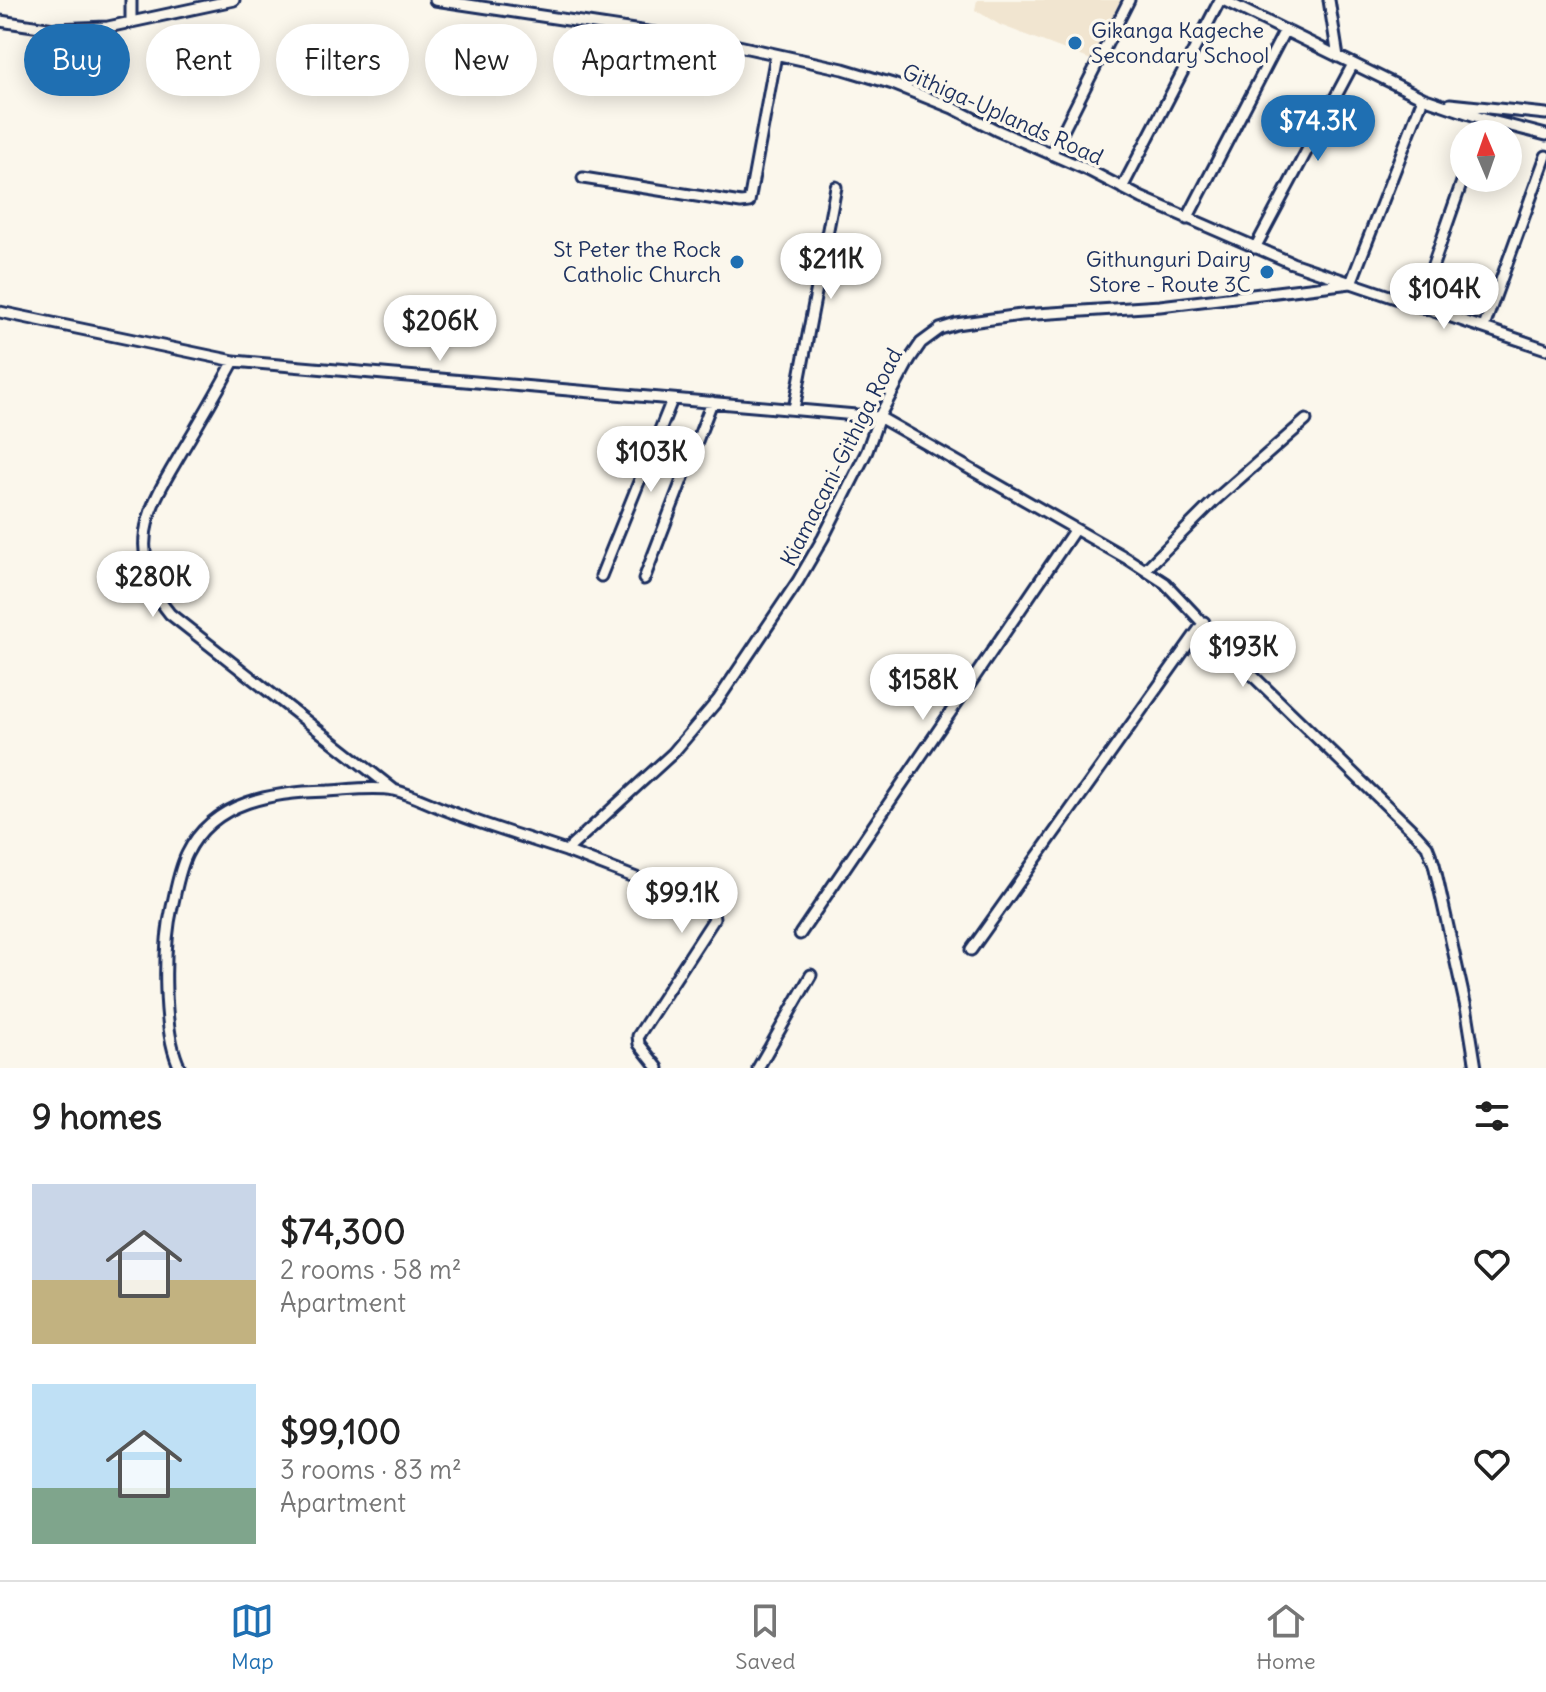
<!DOCTYPE html>
<meta charset="utf-8">
<style>
:root{--surface:#fff;--page:#f2f2f2;--text:#222;--muted:#767676;--line:#e0e0e0;--accent:#1f6fb2}
body{margin:0;font-family:Delius,sans-serif;background:var(--page);color:var(--text);height:100vh;display:flex;flex-direction:column;font-size:30px;white-space:nowrap}
*{box-sizing:border-box;margin:0}
p{font-size:26px;color:var(--muted)}
.icon{flex:none;width:44px;height:44px;fill:none;stroke:currentColor;stroke-width:2;stroke-linecap:round;stroke-linejoin:round}
.map{position:relative;height:1068px;overflow:hidden}
.details{display:flex;flex-direction:column;background:var(--surface);flex:1}
.details>*{flex:none}
.top-card{position:absolute;left:24px;top:24px;width:800px;height:72px;display:flex;gap:16px}
.needle{width:52px;rotate:358deg}
.controls{position:absolute;left:1450px;top:120px;display:grid;gap:16px}
.controls a{display:grid;place-items:center;width:72px;height:72px;border-radius:50%;background:var(--surface);box-shadow:0 4px 20px #0003;font-size:40px}
.price{position:absolute;translate:-50% -68px;padding:0 18px;border-radius:28px;background:#fff;color:#222;font-size:26px;line-height:52px;filter:drop-shadow(0 2px 4px #0008)}
.price::after{content:'';position:absolute;left:50%;top:48px;width:24px;height:18px;margin-left:-12px;background:inherit;clip-path:polygon(0 0,100% 0,50% 100%)}
.price.selected{background:var(--accent);color:#fff}
ul{padding:0;list-style:none}
li{display:flex;align-items:center;gap:24px;height:200px;padding:0 32px}
li span{display:grid;place-items:center;flex:none;width:224px;height:160px;border-radius:0px;color:#555}
li>.icon{margin-inline-start:auto}
span .icon{width:96px;height:96px;fill:#fffc;stroke-width:1}
li b{font-size:34px}
h2{display:flex;justify-content:space-between;align-items:center;height:96px;padding:0 32px;font-size:34px}
.chip{padding:0 28px;border-radius:36px;background:var(--surface);box-shadow:0 4px 20px #0003;font-size:28px;line-height:72px}
.chip.selected{background:var(--accent);color:#fff}
.dock{display:flex;justify-content:space-around;align-items:center;height:112px;border-top:2px solid var(--line);background:var(--surface);font-size:22px;color:var(--muted)}
.dock a{display:grid;justify-items:center;gap:4px}
.dock .selected{color:var(--accent)}
.map>svg:first-child{display:block}
.built{fill:#f1e5d0}
.lines{fill:none;stroke-linecap:round;stroke-linejoin:round}
.minor-casing{stroke:#1b2f5e;stroke-width:15}
.minor{stroke:#fbf7ec;stroke-width:9}
.poi-dot{fill:#1f6fb2;stroke:#fbf7ec;stroke-width:3}
.labels{text-anchor:middle;dominant-baseline:central;stroke-width:7;stroke-linejoin:round;paint-order:stroke}
.poi-label{font-size:22px;fill:#1b2f5e;stroke:#fbf7ec;text-anchor:end}
.street-label{font-size:22px;fill:#1b2f5e;stroke:#fbf7ec}
</style>
<div class="map">
<svg width="1546" height="1068" viewBox="0 0 1546 1068">
<rect width="100%" height="100%" fill="#fbf7ec"/>
<filter id="ink" filterUnits="userSpaceOnUse"><feTurbulence type="fractalNoise" baseFrequency=".0125" numOctaves="2"/><feDisplacementMap in="SourceGraphic" scale="16" xChannelSelector="R" yChannelSelector="G"/><feConvolveMatrix kernelMatrix="1 2 1 2 8 2 1 2 1" color-interpolation-filters="sRGB"/></filter>
<g filter="url(#ink)">
<!-- built -->
<path class="built" d="M977 0H1125L1094 61 1000 25 975 10Z"/>
<g class="lines">
<!-- minor casing -->
<g class="minor-casing">
<path id="minor" d="M435 0 734 45 843 69 893 84 953 108 996 130 1088 170 1142 198 1292 263 1546 349
M1223 0 1423 98 1484 119 1546 135
M1329 0 1338 57
M0 21 54 29 108 27 234 0
M131 23V0
M1450 104 1546 114
M1478 134 1484 119
M1052 153 1129 0
M583 178 741 203 749 202 776 55
M1122 188 1220 0
M1187 219 1285 30
M1255 248 1353 64
M1351 283 1423 98
M1419 305 1464 176
M0 312 234 361 879 417 1128 559 1165 583 1251 674 1417 835 1427 846 1434 864 1467 1012 1476 1068
M1484 327 1546 156
M234 361C217 392 199 423 181 453 169 474 154 497 148 520 139 552 149 590 170 614L393 789
M794 409 836 187
M1146 569 1215 500 1306 420
M601 576 672 400
M644 579 712 402
M566 851 712 907 714 919 638 1036 639 1044 658 1068
M800 934 1075 529
M971 950 1204 622
M180 1068C162 1032 163 946 172 907 176 890 179 870 187 854 213 800 275 792 328 791 348 790 375 786 394 790 414 795 433 806 451 812 489 827 528 838 566 851L673 753 718 700 798 581 823 538 867 451 879 417 910 359 921 343 940 329 956 324 1021 315 1160 306 1351 283
M758 1068 811 975"/>
</g>
<!-- minor -->
<use href="#minor" class="minor"/>
</g>
</g>
<!-- markers -->
<g class="poi-dot">
<circle cx="1075" cy="43" r="8"/>
<circle cx="737" cy="262" r="8"/>
<circle cx="1267" cy="272" r="8"/>
</g>
<g class="labels">
<!-- poi labels -->
<g class="poi-label">
<text x="1091" y="30" text-anchor="start">Gikanga Kageche<tspan x="1091" dy="25">Secondary School</tspan></text>
<text x="721" y="249">St Peter the Rock<tspan x="721" dy="25">Catholic Church</tspan></text>
<text x="1251" y="259">Githunguri Dairy<tspan x="1251" dy="25">Store - Route 3C</tspan></text>
</g>
<!-- street labels -->
<g class="street-label">
<text transform="translate(1003 114) rotate(24)">Githiga-Uplands Road</text>
<text transform="translate(841 457) rotate(-63)">Kiamacani-Githiga Road</text>
</g>
</g>
</svg>
<div class="controls">
<a><svg class="needle" viewBox="-14 -14 28 28"><path d="M0-13l5 13h-10z" fill="#e53935"/><path d="M0 13l5-13h-10z" fill="#767676"/></svg></a>
</div>
<b class="price selected" style="left:1318px;top:163px">$74.3K</b>
<b class="price" style="left:831px;top:301px">$211K</b>
<b class="price" style="left:1444px;top:331px">$104K</b>
<b class="price" style="left:440px;top:363px">$206K</b>
<b class="price" style="left:651px;top:494px">$103K</b>
<b class="price" style="left:153px;top:619px">$280K</b>
<b class="price" style="left:1243px;top:689px">$193K</b>
<b class="price" style="left:923px;top:722px">$158K</b>
<b class="price" style="left:682px;top:935px">$99.1K</b>
<div class="top-card">
<a class="chip selected">Buy</a>
<a class="chip">Rent</a>
<a class="chip">Filters</a>
<a class="chip">New</a>
<a class="chip">Apartment</a>
</div>
</div>
<section class="details">
<h2>9 homes<svg class="icon" aria-label="filters" viewBox="0 0 24 24"><path d="M4 7h16M4 17h16"/><circle cx="9" cy="7" r="2"/><circle cx="15" cy="17" r="2"/></svg></h2>
<ul>
<li><span style="background:linear-gradient(#c9d6e8 60%,#c2b280 0)"><svg class="icon" aria-label="home" viewBox="0 0 24 24"><path d="M3 11l9-7 9 7M6 9v11h12V9"/></svg></span><div><b>$74,300</b><p>2 rooms · 58 m²</p><p>Apartment</p></div><svg class="icon" aria-label="heart" viewBox="0 0 24 24"><path d="M12 20l-8-8c-3-5 5-10 8-4 3-6 11-1 8 4z"/></svg></li>
<li><span style="background:linear-gradient(#bfe0f5 65%,#7fa58c 0)"><svg class="icon" aria-label="home" viewBox="0 0 24 24"><path d="M3 11l9-7 9 7M6 9v11h12V9"/></svg></span><div><b>$99,100</b><p>3 rooms · 83 m²</p><p>Apartment</p></div><svg class="icon" aria-label="heart" viewBox="0 0 24 24"><path d="M12 20l-8-8c-3-5 5-10 8-4 3-6 11-1 8 4z"/></svg></li>
</ul>
</section>
<nav class="dock">
<a class="selected"><svg class="icon" aria-label="map" viewBox="0 0 24 24"><path d="M3 6l6-2 6 2 6-2v14l-6 2-6-2-6 2zM9 4v14M15 6v14"/></svg>Map</a>
<a><svg class="icon" aria-label="saved" viewBox="0 0 24 24"><path d="M7 4h10v16l-5-4-5 4z"/></svg>Saved</a>
<a><svg class="icon" aria-label="home" viewBox="0 0 24 24"><path d="M3 11l9-7 9 7M6 9v11h12V9"/></svg>Home</a>
</nav>
